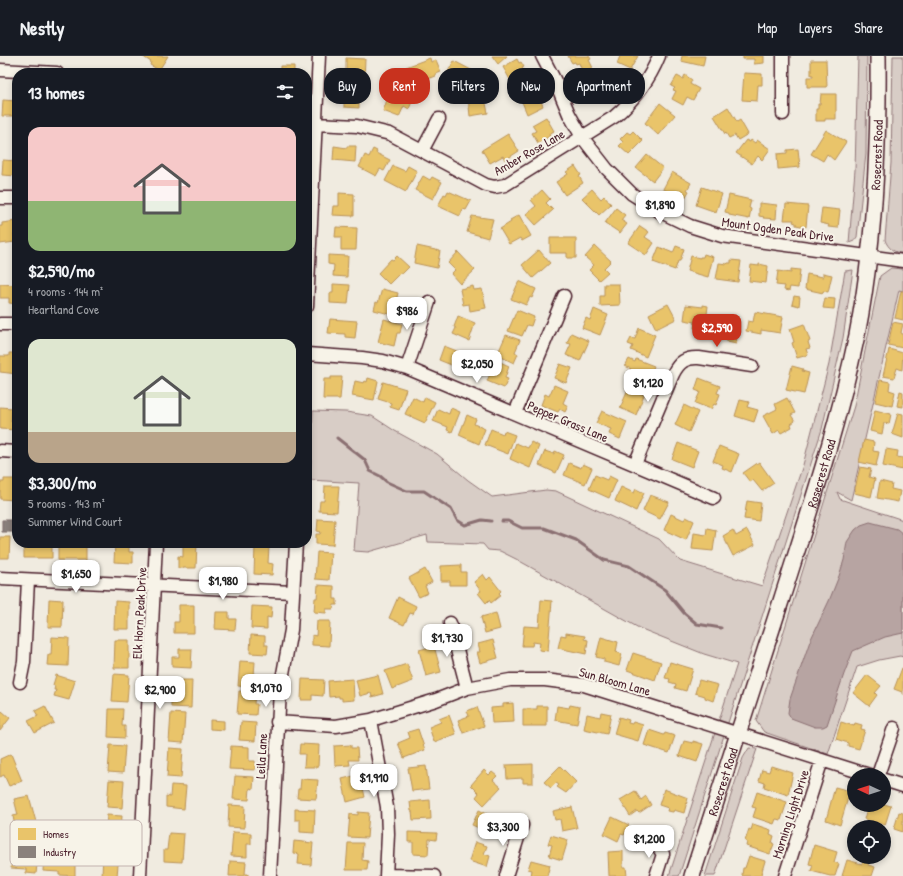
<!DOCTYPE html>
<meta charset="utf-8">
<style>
:root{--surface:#171b24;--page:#20242c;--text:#f1f3f6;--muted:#9ea1a6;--line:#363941;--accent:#c8321e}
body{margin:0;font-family:"Patrick Hand",sans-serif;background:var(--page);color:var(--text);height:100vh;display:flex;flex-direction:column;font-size:15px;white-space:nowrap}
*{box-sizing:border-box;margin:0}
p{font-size:13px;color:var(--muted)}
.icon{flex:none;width:22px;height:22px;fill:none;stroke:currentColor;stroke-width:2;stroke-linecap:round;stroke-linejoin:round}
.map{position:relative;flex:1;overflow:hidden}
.drawer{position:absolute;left:12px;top:12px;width:300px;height:480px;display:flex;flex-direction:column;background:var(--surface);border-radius:16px;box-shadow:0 2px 6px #0003}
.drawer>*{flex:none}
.top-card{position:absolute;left:324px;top:12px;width:380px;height:36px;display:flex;gap:8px}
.needle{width:26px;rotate:273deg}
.controls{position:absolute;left:847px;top:712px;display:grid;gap:8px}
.controls a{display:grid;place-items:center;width:44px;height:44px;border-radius:50%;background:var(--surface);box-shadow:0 2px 6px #0003;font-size:20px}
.price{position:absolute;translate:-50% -34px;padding:0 9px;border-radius:8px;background:#fff;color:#222;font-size:13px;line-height:26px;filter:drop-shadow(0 1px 2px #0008)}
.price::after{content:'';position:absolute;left:50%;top:24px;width:12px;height:9px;margin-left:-6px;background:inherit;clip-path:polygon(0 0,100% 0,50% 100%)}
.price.on{background:var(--accent);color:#fff}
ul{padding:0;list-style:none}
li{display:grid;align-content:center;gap:8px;height:212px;padding:0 16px}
li span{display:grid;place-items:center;height:124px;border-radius:12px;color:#555}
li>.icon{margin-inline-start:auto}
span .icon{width:72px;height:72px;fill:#fffc;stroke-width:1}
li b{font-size:17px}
h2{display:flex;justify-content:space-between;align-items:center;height:48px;padding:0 16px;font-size:17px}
.tag{padding:0 14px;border-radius:16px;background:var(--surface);box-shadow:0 2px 6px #0003;font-size:14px;line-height:36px}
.tag.on{background:var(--accent);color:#fff}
header{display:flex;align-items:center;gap:24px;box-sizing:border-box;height:56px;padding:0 20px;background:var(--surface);border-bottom:1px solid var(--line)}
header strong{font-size:19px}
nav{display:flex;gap:22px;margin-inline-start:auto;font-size:14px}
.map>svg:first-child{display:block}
.green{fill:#d8cdc6;stroke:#917678}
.water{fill:#b7a4a2;stroke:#8b6f72}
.homes{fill:#e9c46a;stroke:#b99257}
.industry{fill:#8a817c;stroke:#776464}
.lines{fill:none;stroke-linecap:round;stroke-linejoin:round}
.stream{stroke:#8b6f72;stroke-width:3}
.minor-casing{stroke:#4a1f2b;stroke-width:15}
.major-casing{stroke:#4a1f2b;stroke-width:18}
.minor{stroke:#f7f3e8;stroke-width:12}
.major{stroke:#f7f3e8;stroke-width:15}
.labels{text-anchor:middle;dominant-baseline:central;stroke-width:4;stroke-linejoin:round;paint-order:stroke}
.street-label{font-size:13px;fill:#4a1f2b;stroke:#f7f3e8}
.key{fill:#f7f3e8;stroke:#c3b3af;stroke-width:1}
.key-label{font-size:11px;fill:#4a1f2b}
</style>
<header>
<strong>Nestly</strong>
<nav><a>Map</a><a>Layers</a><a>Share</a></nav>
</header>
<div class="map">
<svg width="903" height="820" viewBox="0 0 903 820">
<rect width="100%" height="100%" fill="#f0ebe0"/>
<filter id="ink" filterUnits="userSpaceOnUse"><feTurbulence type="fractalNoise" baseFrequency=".025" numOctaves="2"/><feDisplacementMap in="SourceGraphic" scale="8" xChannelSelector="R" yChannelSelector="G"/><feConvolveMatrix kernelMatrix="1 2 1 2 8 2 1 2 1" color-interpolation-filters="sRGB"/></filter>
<g filter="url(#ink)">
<!-- green -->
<path class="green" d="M858 0H867L866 98 857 181 854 185 849 187 855 114Z
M893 0H903V197C894 197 888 192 885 184L891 107Z
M891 212 903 213V235L899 234 851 444 837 436 840 443 903 464V601L900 600 879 604 857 611 828 698 764 676 756 665 854 350 880 220Z
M853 214 843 282 822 373 679 820H669L737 608 704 598 639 572 516 503 500 495 488 494 483 488 428 486 427 479 368 496 354 495 359 427 310 424 313 355 346 356 372 360 395 375 437 398 468 424 492 441 546 434 556 435 659 483 680 505 762 530 803 409 829 308 845 215Z
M749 692 757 693 715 820H705L743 702Z"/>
<!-- water -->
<path class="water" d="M870 466 897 473 903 478V577L885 581 853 595 844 618 827 669 823 671H815L791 662 788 657 790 643 810 585 829 545 839 520 844 504 847 486 855 474 861 469Z"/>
<!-- homes -->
<path class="homes" d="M142 0H168L159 14 150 9 151 6Z
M492 0H507L498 8Z
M568 0H589L591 3 589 4 593 12 583 17 579 7 576 8 575 6 572 7Z
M620 0H638L630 14 617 8Z
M682 0H705L703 10 681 5Z
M743 0H764V7L754 8V3H743Z
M346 2 365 3 364 25 339 24 340 14H346Z
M430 2 431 6 436 4 441 16 436 18V20L428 23 427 21 417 25 415 22 411 24 406 11Z
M517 3 519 7 521 6 524 11 522 12 524 15 525 14 530 23 522 28 521 25 513 29 503 11Z
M811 4H826L827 31H807V21H813V19H811Z
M454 5 475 16 462 38 453 33 456 27 445 21Z
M280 10H294V17H280Z
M744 17 762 18V29H758L757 45 742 44Z
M685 19 692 24 690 28 699 33 693 44 687 41 683 49 672 43 676 35 673 34 675 32 671 30 677 20 683 23Z
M599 24 601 27 606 25 608 30H610L613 39 604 43 603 41 597 43 596 42 588 45 583 31Z
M338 29 359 30V52L344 51V39H338Z
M531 30 536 42 539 41 543 50 527 58 518 36Z
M391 33 413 43 409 53 404 50 399 61 383 55 387 44 389 45 391 40 389 39Z
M484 38 488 57 470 60 468 41Z
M821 38H836V63H825V65H816V53H818V48H820Z
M3 44 17 45V60H2Z
M660 47 675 59 658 79 645 67Z
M728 51 737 66 740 64 748 78 738 84 735 79 729 82 726 77 725 78 714 60Z
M546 61 554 75 549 78 550 80 538 87 532 77 536 75 532 69Z
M826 74 846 86 834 104 827 98 823 105 811 98Z
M633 75 643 85 629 99 619 90 623 86 620 83 627 76 630 78Z
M508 78 519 95 505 104 503 100 490 107 482 94Z
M746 84 750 86 751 84 755 87 757 84 770 93 762 104 758 100 752 108 736 97Z
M334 90 347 92V90H356L355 106 333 104Z
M373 93 377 95 376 97 390 104 384 115 380 113 376 120 359 111 365 99 369 101Z
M798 93 800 111 778 113 777 98 787 97V94Z
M647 99 663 112 653 125 636 112Z
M3 104 17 105V120L2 119Z
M393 110 405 115 408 110 417 115 406 136 385 125Z
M575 110 581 119 579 120 583 127 565 139 556 126 568 118 566 116Z
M672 116 691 127 687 134 689 135 684 144 663 133Z
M423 120 430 124 432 121 442 126 433 143 415 134Z
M702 131 722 138 716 156 696 149Z
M592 133 601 143 604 140 611 148 599 159 582 142Z
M542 134 550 143 546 147 553 154 536 169 526 158 536 150 531 144Z
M448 135 471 145 466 154 463 153 460 160 438 150 444 138 446 139Z
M339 137 354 138V160L332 159 333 150H339Z
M729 139 751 144 749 152 751 153 749 163 729 159V157L725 156Z
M759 147 777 149 776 163 763 162 764 161 759 160Z
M786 148 808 150 806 171 796 169V167L793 166 794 164H784Z
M616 152 625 159 621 164 627 168 620 177 605 167Z
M822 152 840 154 838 172 828 171 829 169 820 167Z
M519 159 531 180 522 185 520 182 509 188 500 173 511 166 510 164Z
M472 160 493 163 488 182 467 176Z
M17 165V178H14L15 186 0 188V170H2V167Z
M640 170 649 176 645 181 654 187 646 199 628 187Z
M336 171 357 172 356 194H341V181H335Z
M550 182H576V202H567V197H550Z
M417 190 440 195 437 212 414 207Z
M595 190 611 205 604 212 608 216 599 224 589 214 594 209 585 201Z
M676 190 684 193 680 205H678L675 214 653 206 659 191 673 197Z
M539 194 550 207 533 222 522 209Z
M458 196 475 214 460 228 451 218 455 214 448 207Z
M704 198 713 201 708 221 687 215 691 200 700 202V201H703Z
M328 199 348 200 347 221 333 220 334 209 328 208Z
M397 200 409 211 402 218 400 217 389 228 378 217 391 203 393 204Z
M731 204 741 205 738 226 716 223 719 207 727 208 728 207H731Z
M759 208 768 210 766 227 749 225 751 209 759 210Z
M791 213 800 214 798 232 790 231 789 235 784 234 785 230 776 229 778 215 791 217Z
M823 217 832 219 828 236 823 235V237L805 233 807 218 823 221Z
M519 225 536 233 532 242 530 241 526 249 511 243Z
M0 228 17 229V248L9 247V242H0Z
M333 228 350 229 348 248 330 247V237H333Z
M604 228H619L620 249 600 250V240H604Z
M473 230 474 234 482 233 486 252 470 255 469 248 463 249 460 233Z
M382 233 398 237 395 249 400 250 397 260 374 254 376 246 378 247Z
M901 235H903V264L895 262Z
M794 240 800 241 799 250 792 248Z
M825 242 835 243 834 253 823 252Z
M668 248 676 263 656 273 649 258Z
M686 249 703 251V249L708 250 705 274 694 272 695 266 684 264Z
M594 253 608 259 600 279 582 272 586 262 590 264Z
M517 254 534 261 531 270 527 269 522 280 508 275Z
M755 256 783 261 780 277 761 274V278L746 275 748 265 753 266Z
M458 260 475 267 469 285 453 278 456 272 454 271Z
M330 263 357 265 355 282 345 281V278L328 277Z
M384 263 402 268 400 277H397L394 290 378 286Z
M714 265 739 269 736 288 727 286V284L712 281Z
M893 266 903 268 901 277 903 278V292L888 289Z
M804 268 810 285 808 286 810 292 806 293 808 299 797 302 792 287 794 286 790 273Z
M639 272 655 279 646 301 631 294 633 290 628 288 631 282 635 283Z
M571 277 589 285 580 305 566 299 571 288 567 287Z
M506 279 520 284 515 296 518 298 514 307 497 299Z
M444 290 462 297 461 300 470 304 466 315 439 304Z
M889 293 903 297 902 314 897 312 894 322 883 320Z
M9 297H17V318L0 316V300H9Z
M629 303 635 306 636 303 654 310 649 322 645 320 641 331 626 324 631 313 625 310Z
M496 304 509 310 505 322 508 323 504 332 487 325Z
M560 308 572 312 566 327 554 322Z
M792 310 803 313 802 315 809 317 804 338 786 334Z
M331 321H342L340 343H323L324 323H331Z
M368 322 378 325 374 344 352 340 355 325 364 327 365 325 367 326Z
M699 322 720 330 717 337 720 338 716 349 714 348 711 353 695 347 700 336 695 334Z
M880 324 890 326 889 334 895 336 892 350 875 346Z
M383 326 406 333 399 354 390 351 391 347 378 343Z
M554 329 568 335 563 347 568 350 565 356 560 353 558 356 541 349 545 338 549 340Z
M629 332 644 339 636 359 620 352Z
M900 335 903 336V351L897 350Z
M413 341 423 346 425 341 435 346 425 367 405 358Z
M787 342 795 357 791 359 795 365 791 368 792 371 781 377 779 374 773 378 763 360 777 353 775 348Z
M740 344 749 346 747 351 758 354 754 366 735 360Z
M684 349 698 356 689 376 675 369Z
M0 351 12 352 11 365 17 366V374L0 373Z
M451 352 460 356 452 376 447 374 448 371 433 365 438 353 449 358Z
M875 354 891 358 889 368 884 367 882 378 870 375Z
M602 355 627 366 620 383 609 378 611 373 596 367Z
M898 357 903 358V382L892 378Z
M467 359 476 363 474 368 485 373 479 388 459 379Z
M491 373 503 378 504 375 515 379 508 398 485 389Z
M864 384 874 386 873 395 879 396 876 410 859 406Z
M531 386 539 390 530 412 510 403 516 387 528 392Z
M678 387 698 395 692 411 672 403Z
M719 390 739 398 732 416 722 412 723 409 713 405Z
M886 393 898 395 897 401 903 402V414L883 410Z
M545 395 554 398 555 395 564 399 556 417 539 409Z
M759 406 774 427 762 435 753 424 750 426 743 417Z
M569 407 581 412 583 408 592 412 585 428 564 419Z
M860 411 871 413 869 421 875 423 871 441 854 437Z
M595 419 607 424 609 420 617 424 609 442 589 433Z
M4 423H15L14 444 0 443V426H4Z
M880 425 892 428 891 433 900 435 898 446 877 442Z
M325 430H339L337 456 319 455 320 445H324Z
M621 431 634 437 636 433 644 437 636 455 615 445Z
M650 439 669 446 660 463 643 455Z
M747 445 761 447 759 465 744 463Z
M671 458 684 464 686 461 694 465 686 484 664 474Z
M318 463 335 464 333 489 316 488V478H320L321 476 317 475Z
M707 472 716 474 713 495 692 493 694 477 706 479Z
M733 474 736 480 747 474 755 489 733 500 723 480Z
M0 481H10L9 502H0Z
M115 487H129V496H133V507L114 506Z
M183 487H197L196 512H178V500L183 501Z
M24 488H52V502H24Z
M58 490H86V504H58Z
M255 490 269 491 268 507 273 508 272 519 254 518Z
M317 496 331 497 329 524 315 523Z
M461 509V516H466V529H450V525H441V510Z
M425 513 432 526 425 530 428 537 419 541 409 522Z
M483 518 487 524 490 521 501 535 499 537 501 539 491 547 489 544 486 547 478 537 481 535 474 526Z
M318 529 334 530V543H337V549H334L333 553H326V557L314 556 315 542H317Z
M398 541 416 550 413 558 410 557 404 569 389 562Z
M49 543 63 544 62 571H48Z
M541 544 552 545 548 595 539 594 540 587 533 586 532 590H522L524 570 539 571Z
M115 545 129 546V573H114Z
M179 549H194V577H174V566H179Z
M252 550 272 551 271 562 267 561V573L251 572Z
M216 556H229V563H236L235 574 215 573Z
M496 557 500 573 485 577 481 561Z
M317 565H330L329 590 312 589V579L316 580Z
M566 577 585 580 584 583 588 584 586 598 558 592 561 579 566 580Z
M251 579 265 580V589H268L267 598 250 597Z
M52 581 69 582 68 610 47 609 48 599H51Z
M601 581 618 586 616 596 622 598 619 610 604 606V603L596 601Z
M115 584H129V612H114Z
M493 584 498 602 480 607 477 596H480L478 588Z
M434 590 441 616 426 620 419 594Z
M179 593H192L191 612 172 611V601H179Z
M633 597 661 606 655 624 627 614Z
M240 605 255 606 254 620 257 621 256 632 238 630Z
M670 606 693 613 686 635 675 632 676 628 669 626 670 623 665 622Z
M407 608 413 625 392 633 385 615Z
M902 612H903V639L902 638V636L894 633Z
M114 618 129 619 127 646 112 645Z
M56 619 75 625 69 644 54 640 56 634H54L55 630 53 629Z
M378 619 383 638 372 641 371 637 360 640 356 624Z
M867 619 881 630 875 637 877 639 869 650 853 637Z
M302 623 324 624 323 640 312 639V644H301Z
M353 623 354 644 342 645V642H339V640L329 641 328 625Z
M176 624H192L191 652 171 651V640H176Z
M699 624 718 629 713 645 705 642V640L695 637Z
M239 635 255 636 254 648H257L256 659 237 658Z
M513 647 514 666 492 667 491 652 503 651V648Z
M570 649 580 651 577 668 555 664 557 650 569 652Z
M45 650 54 667 35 677 28 665 38 660 35 655Z
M537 650H547V670H523V653H537Z
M477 651 484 670 463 677 458 664 469 660 467 655Z
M109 653H123L122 670H125V682L108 681Z
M2 655 10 662 0 675V658Z
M601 656 611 658 607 678 584 673 587 658 600 661Z
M171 657 185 658 183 687 169 686Z
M449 659 456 678 434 686 429 671 441 666 439 663Z
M619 661 629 664 628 667 632 668 633 666 643 669 638 685 614 678Z
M210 664 224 665V674L210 673Z
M241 666 256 667 255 685 239 684Z
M841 666 854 670 855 667 862 669 861 673 865 674 859 693 848 690V687L836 683Z
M418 673 425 694 404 702 398 687 410 682 408 676Z
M649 674 664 679 665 677 675 680 669 697 644 689Z
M684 685 693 687V685L703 688 697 706 679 700Z
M300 688 319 689 318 711H304L305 698H299Z
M110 689 125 690 123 717 108 716Z
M351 689V692H357L358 704H349L350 709 335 710 334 690Z
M231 690 249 691V705H255V714L229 713Z
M169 692 183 693 181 722 167 721Z
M11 698 22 725 9 730 4 719 0 721V703Z
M533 708V727H523V722L507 723 506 709Z
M426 710 429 733 412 735 408 712Z
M560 710 576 726 566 737 557 731 559 729 556 727 551 732 544 726Z
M771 710 793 717 788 739 764 731 765 727 759 725 762 714 769 716Z
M484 714 489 719 492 716 497 720 493 724 501 731 484 749 476 741 479 737 471 729Z
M362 718 365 731 363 732 365 741 347 746 342 723Z
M235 720 254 721 253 733 250 732 249 744 233 743Z
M301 723 318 724 316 743 297 742 298 733H300Z
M109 724 124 725 122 752 107 751Z
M171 729 186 730 184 753 166 751V740L170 741Z
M835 731 850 735 840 769 826 764Z
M664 733 688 742 684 757 674 754 673 756 667 755 668 752 659 749Z
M635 735 641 744 646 740 651 749 639 757 637 755 630 760 620 744Z
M757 736 787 746 781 764 776 763 774 768 753 761 756 752 752 751Z
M29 740 36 766 15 771 13 760 18 759 14 743Z
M430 744 431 763 413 764 412 755H411L410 746Z
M884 748 891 750 885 769 864 763 868 749H884Z
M229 749 245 750 244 772 228 771Z
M572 751 577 772 562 775 560 763 555 764 553 755Z
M295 753 315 754 314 777 300 776V764H295Z
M479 754 493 761 490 768 493 770 488 781 479 776 481 773 472 769Z
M358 756 369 757 367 782 348 781 350 758 358 759Z
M899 756 903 757V776L894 773Z
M107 759 122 760 120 786H105Z
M612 761 629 769 624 779 621 778 618 785 604 778Z
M753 768 771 774 770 778 774 780 772 787 774 788 770 798 746 790 747 786 745 785 749 773 751 774Z
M233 776 251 777V788H247V801L231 800Z
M408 776 437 777 436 784 429 783 428 799 413 798V786H408Z
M169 777 184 778 182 806 164 805V794H167Z
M551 779 568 784 562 804 549 800 552 789 548 788Z
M294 785 313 787 311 809 298 808 299 798 293 797Z
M475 786 487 790 484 798 490 800 487 811 469 805Z
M348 787H363L362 804 368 805 367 814H346Z
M814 789 837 796 834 806 839 808 835 820H830L811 815 813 809 809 808Z
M623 795V811H626L627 820H609L608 796Z
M12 796 38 798 36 818 26 817V813L11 812Z
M44 797 71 798V807H75V820L59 819V816L43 815Z
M103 797 119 798 117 820H102Z
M749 800 765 805 761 818 763 820H743L742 819 743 812H745Z
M531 804 550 809 547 820H531L532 814 528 813Z
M847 804 862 808 863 804 869 806 868 809 875 811 872 820H842Z
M230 805 246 806 245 818H248V820H229Z"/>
<!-- industry -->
<path class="industry" d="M2 464H16L15 476H2Z"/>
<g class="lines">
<!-- stream -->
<path class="stream" d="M337 382 365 404 370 415 380 420 387 426 407 435H424L451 453 457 464 465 469 482 464 491 465
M502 465H508L522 472H544L576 484 604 504 629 510 665 534 684 557 697 568 721 572"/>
<!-- minor casing -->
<g class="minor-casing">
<path id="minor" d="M542 0 556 27 569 58 582 81 607 113 632 138 659 155 690 170 722 180 903 205
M0 14 57 17
M783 58V0
M316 68 357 70 390 78 486 129 495 131 505 129 614 61C634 44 649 25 659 0
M422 95 439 63
M0 142H17
M307 250 319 0
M0 268H17
M307 298 362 302 383 305 407 312 714 442
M407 312 429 246
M515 357 564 240
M0 395 17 396
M635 408 673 318C679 306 686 301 699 302L752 310
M0 522 293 536
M450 567 467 632
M20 626 24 606 28 524
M371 664 387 751 388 778 386 820
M277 666 336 670 371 664 436 644 467 632 510 624H545L584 629 869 719
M878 719 894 672
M884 724 903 730
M654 785 663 798 656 820
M386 819 434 820
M140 820 156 487
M270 820 280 634 291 574 296 487
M506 820 522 769
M785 820 822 704"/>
</g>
<!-- major casing -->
<g class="major-casing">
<g id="major">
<path id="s1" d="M692 820C722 728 751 636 781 545 809 457 838 370 857 279 875 187 879 93 878 0"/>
</g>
</g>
<!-- minor -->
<use href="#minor" class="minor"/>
<!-- major -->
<use href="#major" class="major"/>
</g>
</g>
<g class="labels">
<!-- street labels -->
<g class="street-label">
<text transform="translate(529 96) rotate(-30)">Amber Rose Lane</text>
<text stroke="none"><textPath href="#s1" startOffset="747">Rosecrest Road</textPath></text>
<text transform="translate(778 173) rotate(8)">Mount Ogden Peak Drive</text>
<text transform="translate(568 365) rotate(23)">Pepper Grass Lane</text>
<text stroke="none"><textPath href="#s1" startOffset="423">Rosecrest Road</textPath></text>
<text transform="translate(139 557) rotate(-87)">Elk Horn Peak Drive</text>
<text transform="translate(615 625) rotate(16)">Sun Bloom Lane</text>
<text transform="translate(261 700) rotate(-87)">Leila Lane</text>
<text stroke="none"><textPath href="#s1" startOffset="99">Rosecrest Road</textPath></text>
<text transform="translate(790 758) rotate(-72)">Morning Light Drive</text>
</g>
</g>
<!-- legend -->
<rect x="10" y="764" width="132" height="46" rx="6" class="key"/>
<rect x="18" y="772" width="18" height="12" fill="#e9c46a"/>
<rect x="18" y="790" width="18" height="12" fill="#8a817c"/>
<g class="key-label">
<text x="43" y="782">Homes</text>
<text x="43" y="800">Industry</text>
</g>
</svg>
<div class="controls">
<a><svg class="needle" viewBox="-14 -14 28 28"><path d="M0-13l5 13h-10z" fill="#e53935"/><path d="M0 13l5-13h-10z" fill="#9ea1a6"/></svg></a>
<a><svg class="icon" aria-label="locate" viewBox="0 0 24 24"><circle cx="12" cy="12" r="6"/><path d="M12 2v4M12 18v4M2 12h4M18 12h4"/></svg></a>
</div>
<b class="price" style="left:660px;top:169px">$1,890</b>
<b class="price" style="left:407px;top:275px">$986</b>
<b class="price on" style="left:717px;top:292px">$2,590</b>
<b class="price" style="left:477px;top:328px">$2,050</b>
<b class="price" style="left:648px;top:347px">$1,120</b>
<b class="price" style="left:76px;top:538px">$1,650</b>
<b class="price" style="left:223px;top:545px">$1,980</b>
<b class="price" style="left:447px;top:602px">$1,730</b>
<b class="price" style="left:266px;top:652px">$1,070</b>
<b class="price" style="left:160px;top:654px">$2,900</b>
<b class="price" style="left:374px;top:742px">$1,910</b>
<b class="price" style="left:503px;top:791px">$3,300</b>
<b class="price" style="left:649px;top:803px">$1,200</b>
<div class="top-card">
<a class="tag">Buy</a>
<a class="tag on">Rent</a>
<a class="tag">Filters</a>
<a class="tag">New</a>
<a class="tag">Apartment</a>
</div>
<section class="drawer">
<h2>13 homes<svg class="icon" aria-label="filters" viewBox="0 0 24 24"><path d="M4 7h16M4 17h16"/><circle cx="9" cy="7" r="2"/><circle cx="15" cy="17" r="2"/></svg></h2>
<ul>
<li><span style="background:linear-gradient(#f6c9c9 60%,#8fb573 0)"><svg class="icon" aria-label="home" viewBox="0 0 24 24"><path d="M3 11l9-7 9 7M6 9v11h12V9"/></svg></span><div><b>$2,590/mo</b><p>4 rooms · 144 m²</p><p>Heartland Cove</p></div></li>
<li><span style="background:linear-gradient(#dfe7d0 75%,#b9a48a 0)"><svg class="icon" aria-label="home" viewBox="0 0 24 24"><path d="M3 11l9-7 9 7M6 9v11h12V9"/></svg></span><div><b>$3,300/mo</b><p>5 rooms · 143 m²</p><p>Summer Wind Court</p></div></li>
</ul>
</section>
</div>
